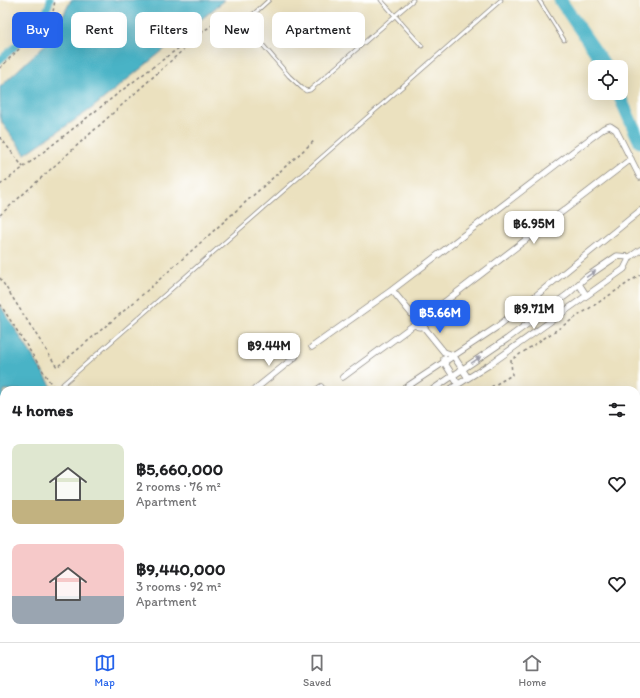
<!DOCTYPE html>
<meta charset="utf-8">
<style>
:root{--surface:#fff;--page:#f6f6f6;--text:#202124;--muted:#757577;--line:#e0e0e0;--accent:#2563eb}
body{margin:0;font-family:Itim,sans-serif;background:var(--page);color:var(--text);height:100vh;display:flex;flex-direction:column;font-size:15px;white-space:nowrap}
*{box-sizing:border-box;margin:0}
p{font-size:13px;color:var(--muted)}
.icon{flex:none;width:22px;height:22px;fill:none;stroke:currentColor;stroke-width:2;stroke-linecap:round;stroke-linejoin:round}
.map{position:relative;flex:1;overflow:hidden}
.panel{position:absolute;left:0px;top:386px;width:640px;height:256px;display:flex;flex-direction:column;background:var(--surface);border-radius:12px 12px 0 0;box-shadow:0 4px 16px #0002}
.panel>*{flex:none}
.top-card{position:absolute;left:12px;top:12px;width:400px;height:36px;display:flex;gap:8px}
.tools{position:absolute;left:588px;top:60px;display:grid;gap:8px}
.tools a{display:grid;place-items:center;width:40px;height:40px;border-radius:8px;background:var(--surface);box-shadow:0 4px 16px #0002;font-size:20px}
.price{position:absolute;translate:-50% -34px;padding:0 9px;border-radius:8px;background:#fff;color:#222;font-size:13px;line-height:26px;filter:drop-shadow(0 1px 2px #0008)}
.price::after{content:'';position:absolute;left:50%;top:24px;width:12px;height:9px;margin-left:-6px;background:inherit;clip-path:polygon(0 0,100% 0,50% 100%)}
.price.selected{background:var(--accent);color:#fff}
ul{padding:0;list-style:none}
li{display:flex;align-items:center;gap:12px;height:100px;padding:0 12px}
li span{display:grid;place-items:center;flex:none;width:112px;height:80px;border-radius:8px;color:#555}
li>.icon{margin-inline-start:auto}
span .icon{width:48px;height:48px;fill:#fffc;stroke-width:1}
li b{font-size:17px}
h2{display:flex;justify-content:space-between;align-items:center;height:48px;padding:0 12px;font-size:17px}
.chip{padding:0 14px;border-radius:8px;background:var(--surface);box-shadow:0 4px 16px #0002;font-size:14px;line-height:36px}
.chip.selected{background:var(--accent);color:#fff}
.menu{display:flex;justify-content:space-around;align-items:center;height:56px;border-top:1px solid var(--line);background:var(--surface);font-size:11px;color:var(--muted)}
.menu a{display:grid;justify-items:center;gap:2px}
.menu .selected{color:var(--accent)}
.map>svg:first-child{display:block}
.water{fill:#48b3c6;stroke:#356a80}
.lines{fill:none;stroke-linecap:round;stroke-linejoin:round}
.canal{stroke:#48b3c6;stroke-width:7}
.river{stroke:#48b3c6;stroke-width:13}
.service-casing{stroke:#86827d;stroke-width:4.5}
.minor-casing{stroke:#86827d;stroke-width:7}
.path{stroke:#86827d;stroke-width:1.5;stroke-dasharray:3 3;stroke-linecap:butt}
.service{stroke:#fff;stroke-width:3}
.minor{stroke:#fff;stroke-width:5.5}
.oneway{fill:#9c9ca7}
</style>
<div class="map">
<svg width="640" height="642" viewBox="0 0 640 642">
<rect width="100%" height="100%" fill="#fff"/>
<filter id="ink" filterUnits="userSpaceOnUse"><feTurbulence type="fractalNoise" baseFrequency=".025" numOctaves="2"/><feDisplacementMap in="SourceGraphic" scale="8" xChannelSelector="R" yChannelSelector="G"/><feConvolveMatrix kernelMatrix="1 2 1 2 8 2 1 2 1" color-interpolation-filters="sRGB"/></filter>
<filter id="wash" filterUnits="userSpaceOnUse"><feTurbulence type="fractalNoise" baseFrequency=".012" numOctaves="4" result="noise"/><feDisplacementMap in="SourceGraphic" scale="16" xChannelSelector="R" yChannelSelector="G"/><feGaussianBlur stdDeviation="0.9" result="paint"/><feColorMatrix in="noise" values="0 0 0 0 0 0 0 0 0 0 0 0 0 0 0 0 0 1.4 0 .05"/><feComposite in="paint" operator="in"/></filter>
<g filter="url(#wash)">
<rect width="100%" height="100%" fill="#ebe1bf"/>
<!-- water -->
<path class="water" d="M71 0H225L91 109 25 154 2 123 0 114V87L52 38Z
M0 305 54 390H4V464L0 466Z"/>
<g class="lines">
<!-- canal -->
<path class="canal" d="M0 60C17 44 46 23 50 0"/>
<!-- river -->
<path class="river" d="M560 0 606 67
M618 93 640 142"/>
</g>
</g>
<g filter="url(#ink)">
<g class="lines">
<!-- service casing -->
<g class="service-casing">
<path id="service" d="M269 0 247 20 246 25 289 76 302 88 306 91 310 90 413 0
M381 0 422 46
M539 0 564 40
M62 390 61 387 63 384 501 0
M414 638 418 642
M313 641 319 638
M397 642 402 638
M603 642 613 639 630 642"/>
</g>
<!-- minor casing -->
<g class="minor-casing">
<path id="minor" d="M579 284 586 295
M392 290 415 318
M414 321a6 6 0 1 1 12 0a6 6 0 1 1-12 0Z
M425 317 631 159
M423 326 444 352 453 355 468 378
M312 347 392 290 604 128 610 126 616 130 640 177
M444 358V362L458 384
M343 377 415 324
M254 390 295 357
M317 390 321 387
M402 390 497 327 522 307 640 211
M432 390 507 339 568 294 585 278 617 256 630 257 640 250
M449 390 489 365 624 269 630 257
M636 460 640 458
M0 511 4 508
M636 543 640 541
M0 561 4 558
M0 598 4 599
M0 610 4 611
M161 638 163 642
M170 638 172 642
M445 638 448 642
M121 642 126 638
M186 642 191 638
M253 642 258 638"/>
</g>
<!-- path -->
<path class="path" d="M0 68 43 25 53 12 55 0
M0 137 23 167
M0 185C74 130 143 70 220 20L242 24
M0 215 204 31
M0 278 57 367 132 304 315 140
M0 304 55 390
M486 390 512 375 511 360 640 275
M636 395 640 394
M0 473 4 470"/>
<!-- service -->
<use href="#service" class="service"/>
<!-- minor -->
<use href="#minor" class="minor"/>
</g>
<!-- one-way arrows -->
<defs><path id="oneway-solid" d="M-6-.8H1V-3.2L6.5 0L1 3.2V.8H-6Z"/></defs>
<g class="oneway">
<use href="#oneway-solid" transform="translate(591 274) rotate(-35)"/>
<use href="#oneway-solid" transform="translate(476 360) rotate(-34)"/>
</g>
</g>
</svg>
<div class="tools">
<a><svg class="icon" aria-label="locate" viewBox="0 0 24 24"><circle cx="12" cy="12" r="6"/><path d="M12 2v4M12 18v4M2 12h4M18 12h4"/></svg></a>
</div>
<b class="price" style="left:534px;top:245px">฿6.95M</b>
<b class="price" style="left:534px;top:330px">฿9.71M</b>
<b class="price selected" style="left:440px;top:334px">฿5.66M</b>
<b class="price" style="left:269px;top:367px">฿9.44M</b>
<div class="top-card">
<a class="chip selected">Buy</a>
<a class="chip">Rent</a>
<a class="chip">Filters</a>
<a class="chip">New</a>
<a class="chip">Apartment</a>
</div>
<section class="panel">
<h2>4 homes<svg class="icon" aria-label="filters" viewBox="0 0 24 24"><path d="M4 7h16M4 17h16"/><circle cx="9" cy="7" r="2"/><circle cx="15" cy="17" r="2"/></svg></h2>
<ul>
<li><span style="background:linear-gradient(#dfe7d0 70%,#c2b280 0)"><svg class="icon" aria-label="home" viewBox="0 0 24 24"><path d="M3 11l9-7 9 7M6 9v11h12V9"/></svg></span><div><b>฿5,660,000</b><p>2 rooms · 76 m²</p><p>Apartment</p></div><svg class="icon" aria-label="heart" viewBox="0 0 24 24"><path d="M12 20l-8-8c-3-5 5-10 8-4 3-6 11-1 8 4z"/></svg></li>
<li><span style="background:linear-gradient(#f6c9c9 65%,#9aa5b1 0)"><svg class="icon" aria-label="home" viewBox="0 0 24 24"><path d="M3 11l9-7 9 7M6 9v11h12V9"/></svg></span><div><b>฿9,440,000</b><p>3 rooms · 92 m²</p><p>Apartment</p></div><svg class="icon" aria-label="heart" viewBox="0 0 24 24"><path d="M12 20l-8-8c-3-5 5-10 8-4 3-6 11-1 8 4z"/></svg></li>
</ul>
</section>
</div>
<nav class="menu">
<a class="selected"><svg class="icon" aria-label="map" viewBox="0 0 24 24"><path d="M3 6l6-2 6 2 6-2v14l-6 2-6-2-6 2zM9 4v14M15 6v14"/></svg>Map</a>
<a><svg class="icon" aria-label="saved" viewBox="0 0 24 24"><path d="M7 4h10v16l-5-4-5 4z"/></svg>Saved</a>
<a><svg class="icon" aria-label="home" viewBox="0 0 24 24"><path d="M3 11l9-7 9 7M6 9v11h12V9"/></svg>Home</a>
</nav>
